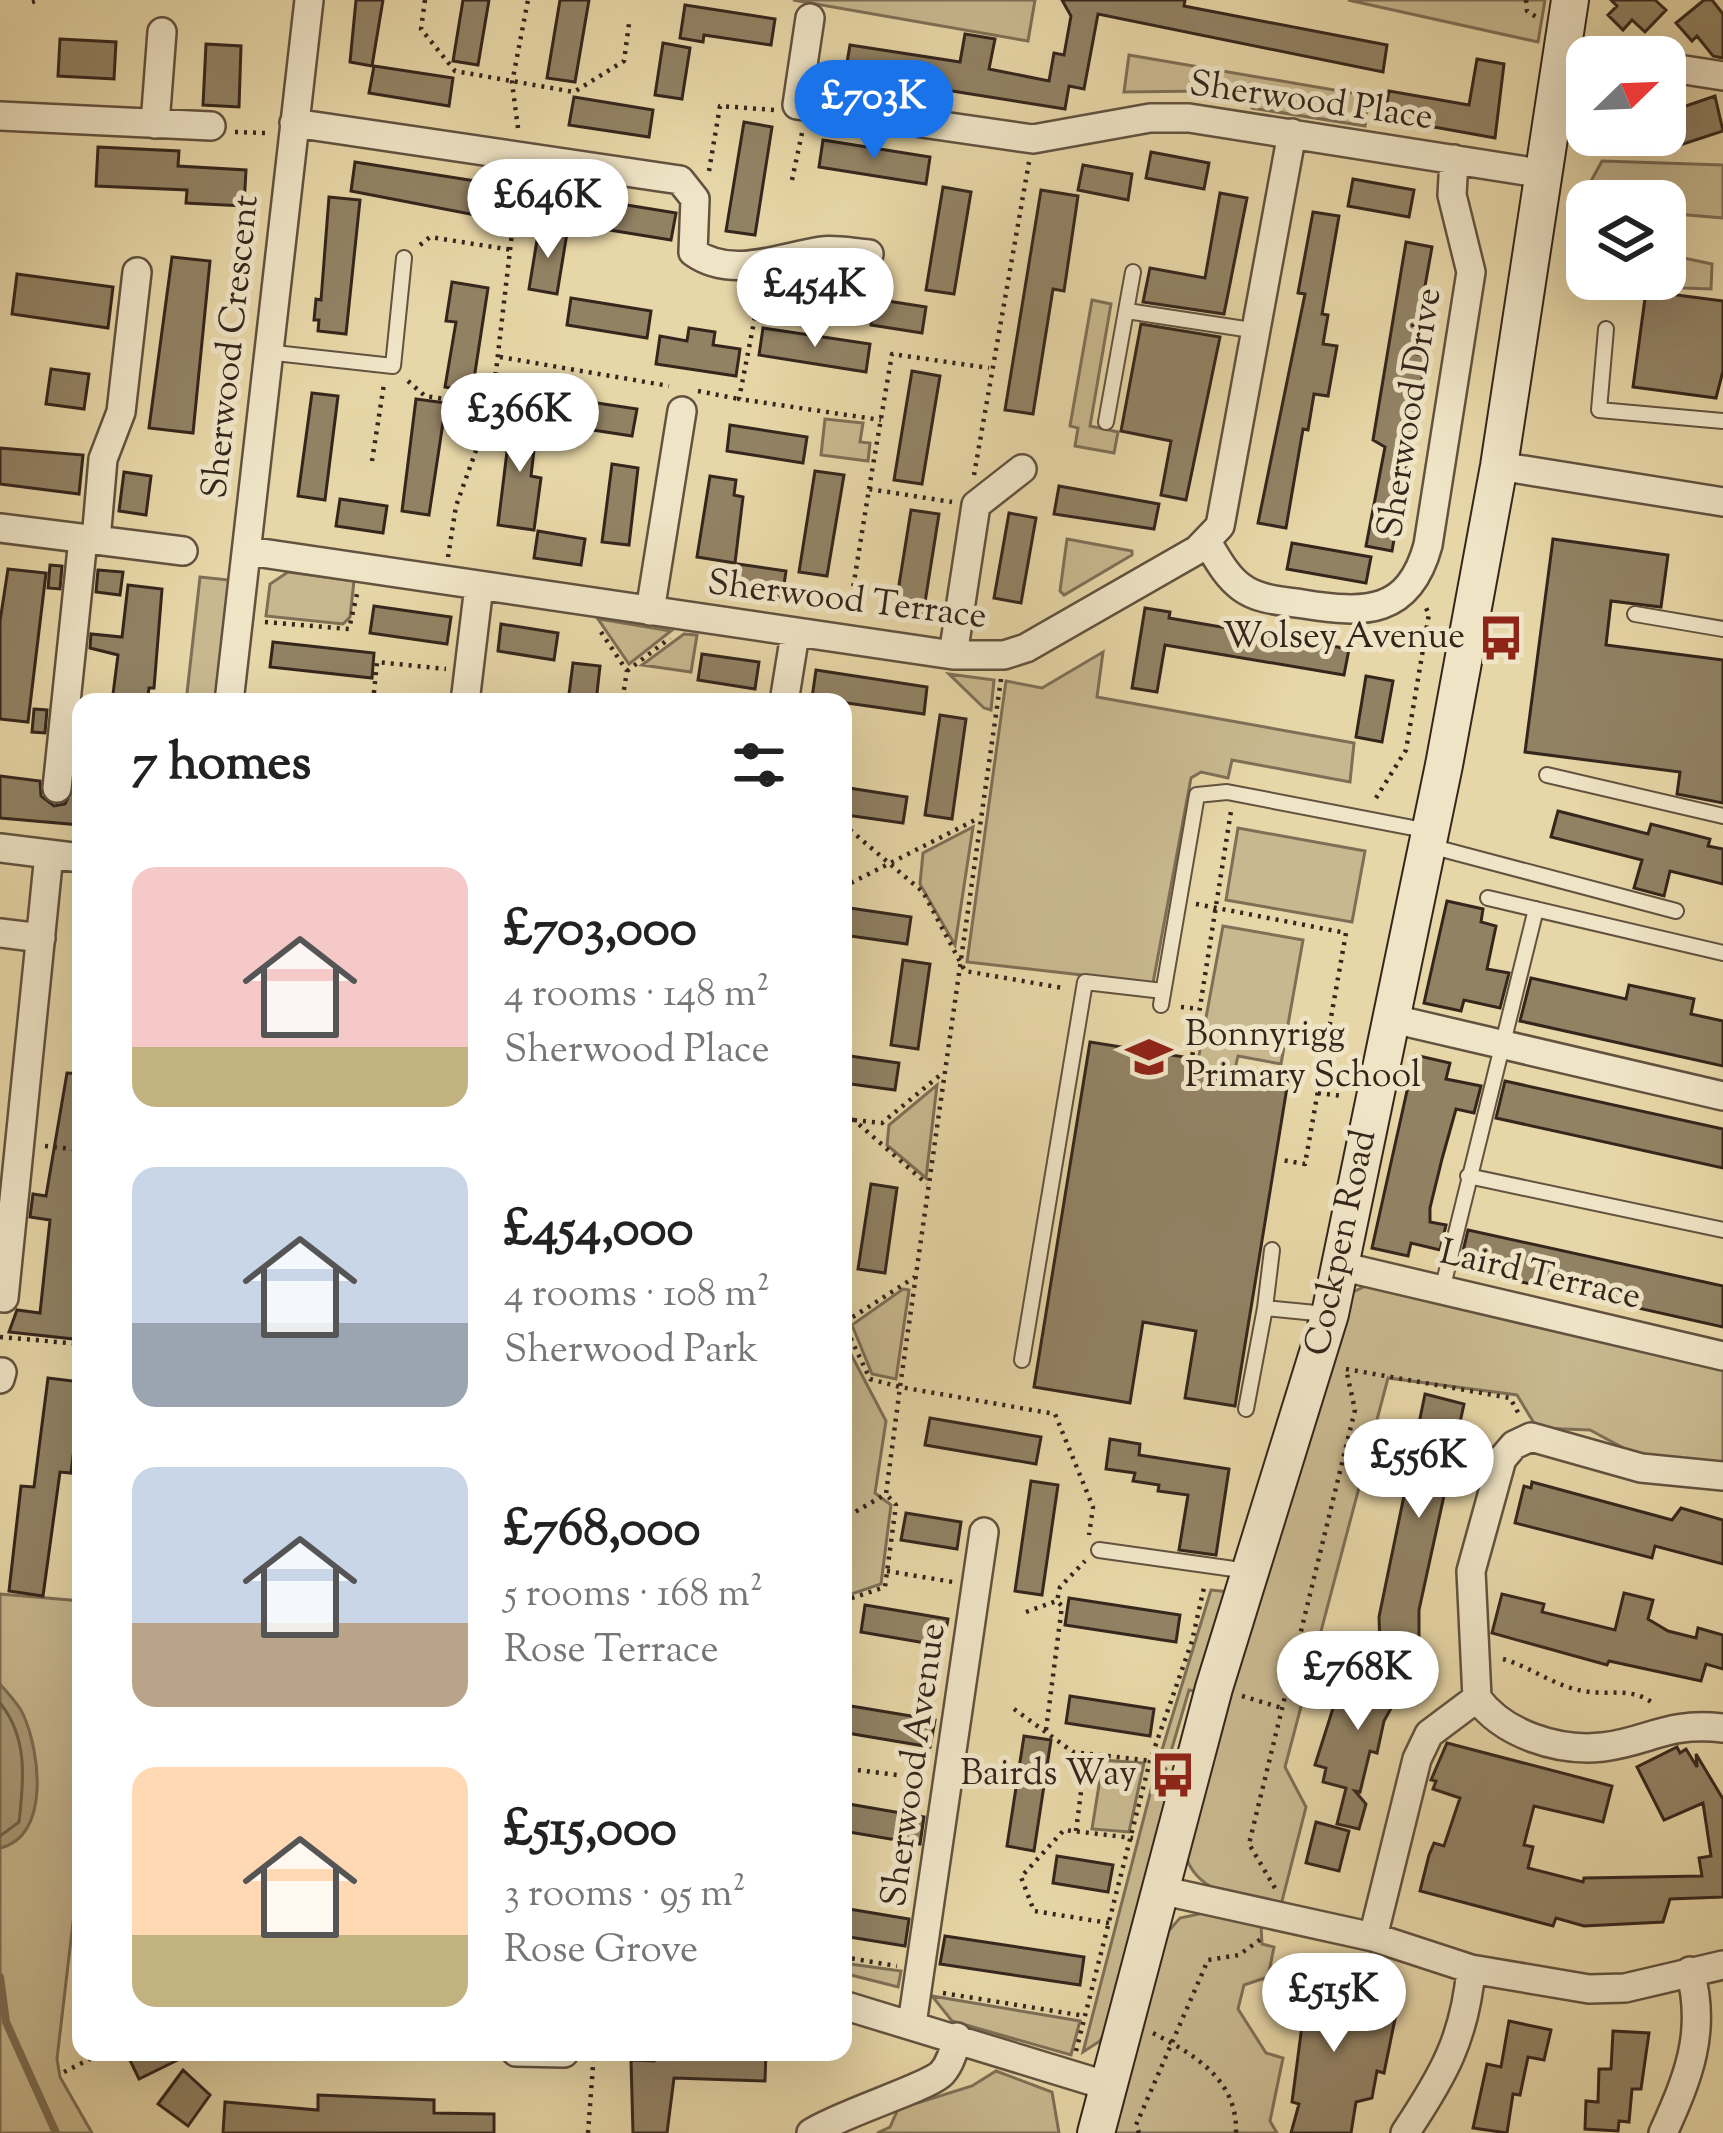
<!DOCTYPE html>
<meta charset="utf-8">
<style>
:root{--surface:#fff;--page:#f6f6f6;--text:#222;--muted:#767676;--accent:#1a73e8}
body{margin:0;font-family:"Sorts Mill Goudy",serif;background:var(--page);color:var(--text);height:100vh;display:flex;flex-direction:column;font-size:45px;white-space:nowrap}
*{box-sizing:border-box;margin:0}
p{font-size:39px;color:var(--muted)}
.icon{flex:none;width:66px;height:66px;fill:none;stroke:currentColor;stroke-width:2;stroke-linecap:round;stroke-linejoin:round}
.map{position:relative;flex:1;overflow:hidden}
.side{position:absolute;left:72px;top:693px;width:780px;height:1368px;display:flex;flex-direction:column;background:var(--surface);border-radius:24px;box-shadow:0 12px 48px #0002}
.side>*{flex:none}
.needle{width:78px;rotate:67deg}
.controls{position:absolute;left:1566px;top:36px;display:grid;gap:24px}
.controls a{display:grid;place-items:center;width:120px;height:120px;border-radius:24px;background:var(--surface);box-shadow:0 12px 48px #0002;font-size:60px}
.price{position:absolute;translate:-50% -102px;padding:0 27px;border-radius:42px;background:#fff;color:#222;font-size:39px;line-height:78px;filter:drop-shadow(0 3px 6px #0008)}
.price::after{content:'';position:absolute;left:50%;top:72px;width:36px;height:27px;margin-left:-18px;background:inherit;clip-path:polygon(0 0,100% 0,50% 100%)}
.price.current{background:var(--accent);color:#fff}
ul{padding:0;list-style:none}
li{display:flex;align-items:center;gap:36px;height:300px;padding:0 60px}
li span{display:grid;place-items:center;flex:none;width:336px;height:240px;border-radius:24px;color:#555}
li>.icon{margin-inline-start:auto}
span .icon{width:144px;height:144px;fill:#fffc;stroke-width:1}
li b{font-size:51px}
h2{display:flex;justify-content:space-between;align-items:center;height:144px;padding:0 60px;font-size:51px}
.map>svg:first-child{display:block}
.green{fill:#c9b88f;stroke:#7f6f56;stroke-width:3}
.water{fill:#aa9a78;stroke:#7b6c53;stroke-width:3}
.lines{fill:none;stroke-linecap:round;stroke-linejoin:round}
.shore{stroke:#70604a;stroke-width:3}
.stream{stroke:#7b6c53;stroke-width:8}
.building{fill:#928264;stroke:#35261c;stroke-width:3}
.service-casing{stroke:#62523f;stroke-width:18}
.minor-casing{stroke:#62523f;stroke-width:32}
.secondary-casing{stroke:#35261c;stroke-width:40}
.path{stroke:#35261c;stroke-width:4.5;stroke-dasharray:3 6;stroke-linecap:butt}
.service{stroke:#efe4c6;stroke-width:14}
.minor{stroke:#efe4c6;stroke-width:27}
.secondary{stroke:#efe4c6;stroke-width:36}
.labels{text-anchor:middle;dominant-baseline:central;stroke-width:10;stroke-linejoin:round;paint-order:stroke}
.street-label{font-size:36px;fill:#35261c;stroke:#efe4c6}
.poi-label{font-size:36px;fill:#35261c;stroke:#efe4c6;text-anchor:end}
</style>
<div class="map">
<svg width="1723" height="2133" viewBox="0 0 1723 2133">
<rect width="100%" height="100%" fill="#e7d6a7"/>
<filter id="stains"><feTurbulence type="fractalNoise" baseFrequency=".00167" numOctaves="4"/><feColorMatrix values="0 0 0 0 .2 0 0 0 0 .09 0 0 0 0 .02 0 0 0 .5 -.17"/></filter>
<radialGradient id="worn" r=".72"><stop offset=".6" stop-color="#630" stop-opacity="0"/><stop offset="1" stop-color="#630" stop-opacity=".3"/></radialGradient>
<!-- green -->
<path class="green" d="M793 0H1035L1028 41Z
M1348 0H1545L1538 42Z
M1129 55 1369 96 1365 126 1252 108 1246 99 1204 91 1124 92Z
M1602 161 1723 165V218L1665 213V201H1587V265L1570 219Z
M522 190 572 198 567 225 518 217Z
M1665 254 1712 264 1711 289 1594 285 1592 279H1665Z
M1092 300 1111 304 1090 426 1118 432 1114 453 1075 446 1078 428 1070 426Z
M825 419 863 423 860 442 870 443 868 461 821 455Z
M1067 539 1132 551V555L1064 595 1060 591Z
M288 572 354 581 350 617 343 624 266 616 270 584Z
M200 577 229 580 215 702H186Z
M598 619H599L671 631 629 664Z
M684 634 697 635 691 672 642 665Z
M1103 652 1097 697 1354 743 1350 782 1232 760 1228 778 1201 772 1191 778 1153 983 967 962 1006 681 1042 688Z
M949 674 994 680 991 710 984 708Z
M973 827 955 945 920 884 923 853Z
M1238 828 1365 851 1352 922 1226 900Z
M1223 926 1303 940 1281 1064 1238 1056 1234 1073 1197 1066Z
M937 1085 926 1178 887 1145 889 1125Z
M1372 1283 1723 1368V1466L1642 1458 1590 1430 1537 1428 1517 1395 1388 1378 1285 1767 1306 1807 1280 1909C1242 1898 1192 1894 1184 1849L1353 1292Z
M903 1289 909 1290 896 1379 872 1374 852 1325Z
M843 1339 886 1421 875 1493 891 1505 881 1584 843 1597Z
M1211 1590 1230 1592 1198 1692 1189 1690 1170 1755 1161 1753Z
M0 1594 81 1601V1854L57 2059 60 2077 92 2133H0Z
M1103 1760 1144 1763 1129 1832 1092 1829Z
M1157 1767 1166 1769 1164 1779 1171 1782 1107 2029 1100 2041 1083 2052Z
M1208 1912 1261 1925 1262 1944 1274 1947 1268 1977 1244 1985 1238 2009 1266 2053 1283 2058 1270 2121 1277 2133H1111L1164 1936 1180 1918Z
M843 1963 901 1971 898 1987 843 1973Z
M932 1996 1080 2021 1071 2055 952 2021Z
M996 2071 1052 2092 1059 2133H877L890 2127 898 2109 972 2086Z"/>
<!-- water -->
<path class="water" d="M0 1684C8 1694 18 1703 23 1714 40 1751 51 1836 0 1848Z"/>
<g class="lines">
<!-- shore -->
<path class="shore" d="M0 1703C28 1737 24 1780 19 1822L0 1836"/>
<!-- stream -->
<path class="stream" d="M0 1977 6 2022 56 2133"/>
</g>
<!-- building -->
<path class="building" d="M356 0H383L372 66 350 62Z
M463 0H489L478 65 453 61Z
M560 0H589L575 82 547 78Z
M1062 0H1185L1184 6 1387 45 1383 72 1098 14 1084 89 1069 86 1065 109 845 74 850 45 960 62 965 34 995 39 989 69 1049 81 1054 53 1064 55 1071 16Z
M1611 0H1655L1666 10 1645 32 1632 20 1623 30 1608 15 1617 6Z
M1704 0H1712L1723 14V58L1713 56 1697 36 1692 41 1676 23Z
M685 5 775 19 771 45 704 35 703 42 680 38Z
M60 39 116 42 114 79 58 76Z
M663 43 690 48 682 99 655 95Z
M206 44 241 46 239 107 203 105Z
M1477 59 1504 64 1495 138 1384 118 1389 91 1469 105Z
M374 66 453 78 449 106 369 93Z
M1715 96 1723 131 1665 150V113Z
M574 97 653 110 649 137 569 125Z
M744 122 772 127 755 235 726 231Z
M823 140 930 157 926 184 819 167Z
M98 147 179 151 178 166 246 170 244 206 186 203 187 190 96 186Z
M1151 152 1209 163 1204 189 1146 178Z
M355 162 501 185 496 219 351 191Z
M1083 165 1132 174 1128 200 1078 190Z
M1353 179 1414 190 1409 217 1348 206Z
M943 187 971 192 954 294 926 290Z
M1041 190 1078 196 1064 291 1053 289 1033 414 1005 410Z
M1220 193 1247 198 1224 314 1143 302 1150 268 1205 278Z
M329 197 360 200 346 334 318 331 319 320H314L316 299 321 300Z
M596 200 676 213 671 240 591 227Z
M1313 212 1339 216 1322 314 1328 315 1323 344 1337 346 1328 396 1314 394 1308 430 1303 429 1286 528 1258 523 1305 294 1298 293Z
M539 228 567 233 557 294 529 289Z
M1406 242 1432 247 1413 353 1426 356 1392 551 1366 546 1385 447 1373 440Z
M172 257 210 261 193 433 149 428Z
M17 274 113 287 108 328 12 314Z
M452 282 488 288 472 392 445 387 456 322 446 321Z
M1646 291 1723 301V371L1716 398 1633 387Z
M571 298 651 311 647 338 567 325Z
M875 299 926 307 922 333 871 325Z
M1141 324 1220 337 1186 500 1161 495 1171 441 1121 431Z
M689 328 715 332 713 345 740 349 736 376 656 364 660 336 687 341Z
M763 328 870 344 866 372 759 355Z
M51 369 89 374 84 409 46 404Z
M912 371 940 376 922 484 894 480Z
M312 393 338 396 325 500 298 496Z
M557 397 637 409 632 436 553 424Z
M416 399 446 403 429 515 402 511Z
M512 411 538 415 531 476 541 478 534 530 498 525Z
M730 425 807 437 803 463 727 451Z
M0 448 83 455 79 494 0 484Z
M612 464 638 468 629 545 602 542Z
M815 471 844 475 827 576 799 572Z
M124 472 151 476 146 515 119 511Z
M710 476 736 480 734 495 743 497 735 563 697 557Z
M1059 486 1159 504 1154 529 1054 514Z
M340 499 387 506 383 533 336 526Z
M911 510 939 514 923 615 895 610Z
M1009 513 1036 518 1021 603 994 598Z
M538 531 585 539 581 565 534 558Z
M1553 539 1668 555 1661 607 1611 601 1606 645 1723 660V803L1677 794 1680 772 1525 752Z
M1292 543 1371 557 1366 583 1287 569Z
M738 564 786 571 782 598 734 590Z
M50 565 62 566 60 589 48 588Z
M8 569 46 573 28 722 0 719V621Z
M98 570 123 572 120 595 96 592Z
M128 585 162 589 154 688H149L147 702H112L118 655 90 648 91 634 122 637Z
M374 606 451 617 447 644 370 633Z
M1145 608 1170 612 1169 618 1349 649 1344 675 1165 645 1157 692 1132 688Z
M501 624 558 633 554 660 498 651Z
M273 642 374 653 372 678 270 667Z
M702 654 759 662 755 689 698 680Z
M573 663 600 666 596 702H568Z
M816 670 927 687 924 714 812 698Z
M1366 676 1393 681 1382 742 1356 737Z
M34 709 47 710 45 733 32 732Z
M940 715 966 719 952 819 925 815Z
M0 776 40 781 41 796 54 806 65 804 75 784 81 785V825L0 818Z
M849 788 907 797 903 823 846 815Z
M1558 811 1648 834 1651 824 1710 839 1708 846 1723 849V884L1670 871 1664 896 1634 888 1642 860 1551 837Z
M1447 901 1483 909 1481 922 1496 926 1487 969 1509 973 1500 1008 1464 1000 1461 1011 1424 1003Z
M843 907 911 917 907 944 843 935Z
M903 960 930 964 918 1049 891 1045Z
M1531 978 1626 999 1629 985 1694 999 1691 1014 1723 1021V1066L1520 1021Z
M1090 1042 1190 1058 1187 1074 1237 1082 1239 1067 1289 1075 1235 1406 1185 1398 1196 1331 1143 1322 1130 1403 1034 1387Z
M843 1055 899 1063 895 1090 843 1083Z
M1415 1055 1450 1063 1446 1079 1481 1086 1474 1113 1456 1109 1442 1159 1430 1208V1222L1446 1225 1440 1250 1411 1243 1408 1256 1372 1248Z
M67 1073 81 1074V1288L74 1339 9 1332 17 1310 40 1313 50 1220 30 1217 33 1194 46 1196Z
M1505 1081 1723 1129V1168L1496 1118Z
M871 1184 897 1188 885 1273 858 1269Z
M1468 1230 1723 1286V1327L1459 1268Z
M48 1378 81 1382V1391L71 1473 60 1472 43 1596 9 1591 21 1486 34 1487Z
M1425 1394 1464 1404 1419 1610V1644L1380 1645 1379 1617Z
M930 1418 1041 1437 1036 1464 925 1445Z
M1110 1439 1140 1444 1139 1455 1229 1469 1216 1555 1179 1550 1188 1495 1158 1491 1159 1485 1133 1481 1135 1473 1106 1469Z
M1031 1481 1058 1485 1042 1595 1015 1591Z
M1532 1482 1672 1520 1681 1508 1723 1520V1564L1655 1546 1652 1558 1515 1523 1524 1486 1531 1488Z
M906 1513 961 1522 957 1549 901 1540Z
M1624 1593 1653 1600 1648 1619 1668 1631 1696 1638 1698 1628 1723 1635V1669L1706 1664 1701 1681 1609 1661 1607 1665 1492 1633 1502 1594 1544 1604 1542 1612 1615 1630Z
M1069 1598 1180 1615 1176 1642 1065 1625Z
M865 1605 948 1619 943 1646 861 1632Z
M1377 1654 1411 1672 1384 1721 1377 1753 1370 1751 1360 1792 1355 1791 1366 1804 1359 1829 1337 1824 1346 1788 1323 1782 1326 1768 1315 1765 1341 1683 1359 1688Z
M1070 1696 1154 1709 1150 1736 1066 1723Z
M851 1706 935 1720 930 1747 847 1733Z
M1024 1736 1051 1740 1034 1851 1007 1846Z
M1447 1743 1612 1786 1603 1822 1534 1806 1524 1845 1533 1847 1528 1868 1583 1882 1584 1878 1702 1876 1699 1858 1711 1856 1703 1803 1664 1820 1637 1767 1677 1747 1680 1753 1686 1749 1697 1767 1696 1754 1723 1799V1897L1670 1899 1663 1922 1584 1926 1556 1918 1553 1926 1420 1891 1429 1855 1434 1843 1444 1846 1460 1798 1433 1789 1436 1781 1431 1780Z
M843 1803 924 1817 920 1844 843 1831Z
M1316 1822 1349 1831 1339 1871 1306 1863Z
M1057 1856 1113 1865 1108 1892 1053 1883Z
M843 1908 909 1919 905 1946 843 1936Z
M945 1936 1084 1957 1080 1985 940 1964Z
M1282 1972 1315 1980 1310 1998 1362 2011 1365 1996 1398 2004 1384 2073 1377 2071 1372 2098 1356 2102 1351 2133H1291L1299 2104 1292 2102 1303 2018 1272 2011Z
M1509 2021 1551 2030 1544 2060 1528 2057 1520 2095 1513 2094 1507 2133 1473 2128 1487 2064 1501 2067Z
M1613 2031 1649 2033 1641 2089H1632L1629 2122 1619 2121 1618 2131 1585 2129 1586 2101 1598 2102 1599 2069H1611Z
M126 2052H194L139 2079Z
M654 2052H766L765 2081 674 2078 667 2133H633L631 2060 654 2061Z
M183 2070 210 2095 188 2126 158 2104Z
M318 2095 434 2100V2113L494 2114V2133H223L225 2102 318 2110Z"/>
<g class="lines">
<!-- service casing -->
<g class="service-casing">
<path id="service" d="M1127 311 1258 331
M1606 329 1599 410 1723 421
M266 352 393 366 404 258
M1106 422 1133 272
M1635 614 1723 629
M1547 775 1723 816
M1430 846 1676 911
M1488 898 1723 953
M1161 1005 1197 795 1227 792 1429 831
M1468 1176 1723 1230
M1442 1290 1536 909
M1265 1308 1272 1250
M1022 1360 1085 982 1163 991
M1246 1409 1265 1308 1326 1314
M1099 1550 1248 1571"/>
</g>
<!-- minor casing -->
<g class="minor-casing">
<path id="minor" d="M810 18 797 105 1033 139 1150 118H1189L1545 174
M1563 53 1593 57
M1665 67 1723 76
M0 116 211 126
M294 123 680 180 695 199 693 252C732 280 780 257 821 251 836 249 854 253 869 254
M155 124 162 32
M1499 466 1723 502
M0 528 183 551
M96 540 103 459 121 412 137 272
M1207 542C1217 558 1226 576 1241 587 1258 600 1282 601 1303 604 1365 614 1409 615 1428 545L1471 272 1452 195 1454 159
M248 551 953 655H1004L1026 648 1197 550 1220 526 1292 133
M650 611 682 411
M953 655 976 505 1022 469
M229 702 309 0
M465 702 479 586
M784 702 795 634
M57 788 83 539
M0 848 81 858
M0 933 41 938
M1389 1018 1723 1096
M1340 1266 1723 1356
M4 1298 49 854
M0 1379 2 1372
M1723 1476 1641 1468 1531 1437 1514 1445 1502 1459 1471 1571 1477 1698C1503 1734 1558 1752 1603 1747 1651 1741 1665 1722 1723 1728
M1160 1890 1373 1937 1471 1969 1589 1989 1625 1988 1723 1965
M1373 1937 1417 1759 1429 1734 1477 1698
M843 2005 1108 2086
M912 2024 984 1532
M516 2052 564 2053
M811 2133C840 2114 929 2087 942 2073 951 2063 954 2049 957 2037
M1405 2133C1443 2076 1465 2038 1471 1969
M1663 2133C1688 2078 1707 2032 1690 1971"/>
</g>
<!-- secondary casing -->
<g class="secondary-casing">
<path id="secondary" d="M1096 2133 1214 1688 1330 1314 1444 765 1499 466 1570 0"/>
</g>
<!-- path -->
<path class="path" d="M425 0 421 29 455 71 574 92 624 61 629 24
M1526 0 1527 11 1538 18
M32 2 40 0
M518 128 512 83 528 0
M235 132 265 133
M709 171 720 106 774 110
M792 180 802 133
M420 245 430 237 512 250
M760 291 739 399 881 420
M500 357 669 386
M408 381 425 396 492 406
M698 391 739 399
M372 461 384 384
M974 475 1029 162
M869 489 892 354 989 368
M448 557 456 506 492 406 518 181
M849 613 869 489 952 502
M265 622 349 629 357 594
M601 632 627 671 622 702
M627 671 670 638
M1001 679 900 1387 1055 1414 1093 1507 1089 1535
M373 702 377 662 446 669
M1376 798 1406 750 1429 614 1425 606
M843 824 923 892 965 971 1063 988
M843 887 977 819
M1196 904 1346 933 1305 1164 1282 1160
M1181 1007 1199 1009
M1191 1064 1231 811
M1318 1093 1342 1096
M843 1118 854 1120 927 1184
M854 1120 882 1123 939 1076
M45 1146 81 1150
M843 1322 870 1379 900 1387 886 1494 843 1519
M845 1322 915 1277
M0 1337 81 1344
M1346 1369 1510 1398 1520 1416
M887 1571 953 1582
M843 1601 885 1587 896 1505 886 1494
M1026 1612 1057 1601 1060 1587 1085 1561
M1503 1659C1531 1667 1554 1686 1583 1691 1609 1696 1633 1686 1655 1705
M1242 1696 1282 1708
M1014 1709 1073 1752 1162 1762
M1046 1730 1062 1606 1057 1601
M843 1763 849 1769 843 1771
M849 1769 921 1778
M1076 1831 1086 1753
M1275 1888 1249 1844 1355 1410 1346 1369
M1109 1923 1034 1911 1021 1877 1064 1830 1133 1838
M843 1957 897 1966
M943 1993 1085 2016
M1153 2033C1195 2055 1238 2080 1236 2133
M1076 2051 1150 1761 1192 1641 1205 1583
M64 2072 104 2052
M588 2133 594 2052
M1139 2133 1136 2125 1208 1960 1239 1955 1261 1939"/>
<!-- service -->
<use href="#service" class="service"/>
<!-- minor -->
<use href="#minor" class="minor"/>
<!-- secondary -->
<use href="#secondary" class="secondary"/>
</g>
<!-- icons -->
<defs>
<g id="bus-bare" transform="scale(3.6)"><path d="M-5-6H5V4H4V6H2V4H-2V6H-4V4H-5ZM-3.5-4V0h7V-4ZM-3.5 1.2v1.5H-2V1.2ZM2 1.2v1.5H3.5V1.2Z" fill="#8f2418" stroke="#efe4c6" stroke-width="2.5" paint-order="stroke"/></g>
<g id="school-bare" transform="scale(3.6)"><path d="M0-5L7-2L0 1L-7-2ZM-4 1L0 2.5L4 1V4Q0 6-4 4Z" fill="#8f2418" stroke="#efe4c6" stroke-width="2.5" paint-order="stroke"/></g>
</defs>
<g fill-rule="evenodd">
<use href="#bus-bare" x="1501" y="638"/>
<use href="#school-bare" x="1149" y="1057"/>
<use href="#bus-bare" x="1173" y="1775"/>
</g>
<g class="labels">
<!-- street labels -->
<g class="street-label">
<text transform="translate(1311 102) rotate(8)">Sherwood Place</text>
<text transform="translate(232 347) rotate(-84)">Sherwood Crescent</text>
<text transform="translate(1411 413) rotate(-81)">Sherwood Drive</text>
<text transform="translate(847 601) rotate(7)">Sherwood Terrace</text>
<text transform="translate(1342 1243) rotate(-78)">Cockpen Road</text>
<text transform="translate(1540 1276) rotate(13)">Laird Terrace</text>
<text transform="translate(915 1765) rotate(-82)">Sherwood Avenue</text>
</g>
<!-- poi labels -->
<g class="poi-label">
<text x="1465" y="638">Wolsey Avenue</text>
<text x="1185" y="1036" text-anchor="start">Bonnyrigg<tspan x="1185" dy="41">Primary School</tspan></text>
<text x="1137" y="1775">Bairds Way</text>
</g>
</g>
<rect width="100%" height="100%" filter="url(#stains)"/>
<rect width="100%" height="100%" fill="url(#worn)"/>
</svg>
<div class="controls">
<a><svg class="needle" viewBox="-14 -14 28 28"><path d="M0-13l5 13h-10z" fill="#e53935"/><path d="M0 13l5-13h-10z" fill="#767676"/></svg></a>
<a><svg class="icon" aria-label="layers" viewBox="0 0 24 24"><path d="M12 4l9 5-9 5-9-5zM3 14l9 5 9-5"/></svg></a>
</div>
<b class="price current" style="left:874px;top:162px">£703K</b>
<b class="price" style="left:548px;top:261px">£646K</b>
<b class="price" style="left:815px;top:350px">£454K</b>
<b class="price" style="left:520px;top:475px">£366K</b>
<b class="price" style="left:1419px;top:1521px">£556K</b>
<b class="price" style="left:1358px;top:1733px">£768K</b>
<b class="price" style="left:1334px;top:2055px">£515K</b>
<section class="side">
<h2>7 homes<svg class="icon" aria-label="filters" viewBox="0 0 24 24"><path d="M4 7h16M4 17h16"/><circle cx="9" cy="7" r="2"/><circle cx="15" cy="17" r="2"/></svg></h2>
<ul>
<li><span style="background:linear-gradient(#f6c9c9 75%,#c2b280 0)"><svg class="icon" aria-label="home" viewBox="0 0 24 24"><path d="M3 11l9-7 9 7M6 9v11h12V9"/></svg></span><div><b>£703,000</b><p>4 rooms · 148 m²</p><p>Sherwood Place</p></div></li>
<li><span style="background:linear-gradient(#c9d6e8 65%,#9aa5b1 0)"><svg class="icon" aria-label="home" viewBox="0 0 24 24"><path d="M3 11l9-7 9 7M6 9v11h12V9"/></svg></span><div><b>£454,000</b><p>4 rooms · 108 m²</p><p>Sherwood Park</p></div></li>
<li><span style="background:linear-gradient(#c9d6e8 65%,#b9a48a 0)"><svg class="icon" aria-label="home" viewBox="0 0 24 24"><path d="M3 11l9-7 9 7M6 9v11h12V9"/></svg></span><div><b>£768,000</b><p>5 rooms · 168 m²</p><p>Rose Terrace</p></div></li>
<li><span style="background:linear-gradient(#ffd9b3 70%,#c2b280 0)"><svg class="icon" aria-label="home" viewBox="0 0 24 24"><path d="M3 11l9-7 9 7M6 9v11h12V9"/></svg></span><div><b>£515,000</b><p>3 rooms · 95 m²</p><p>Rose Grove</p></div></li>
</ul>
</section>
</div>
